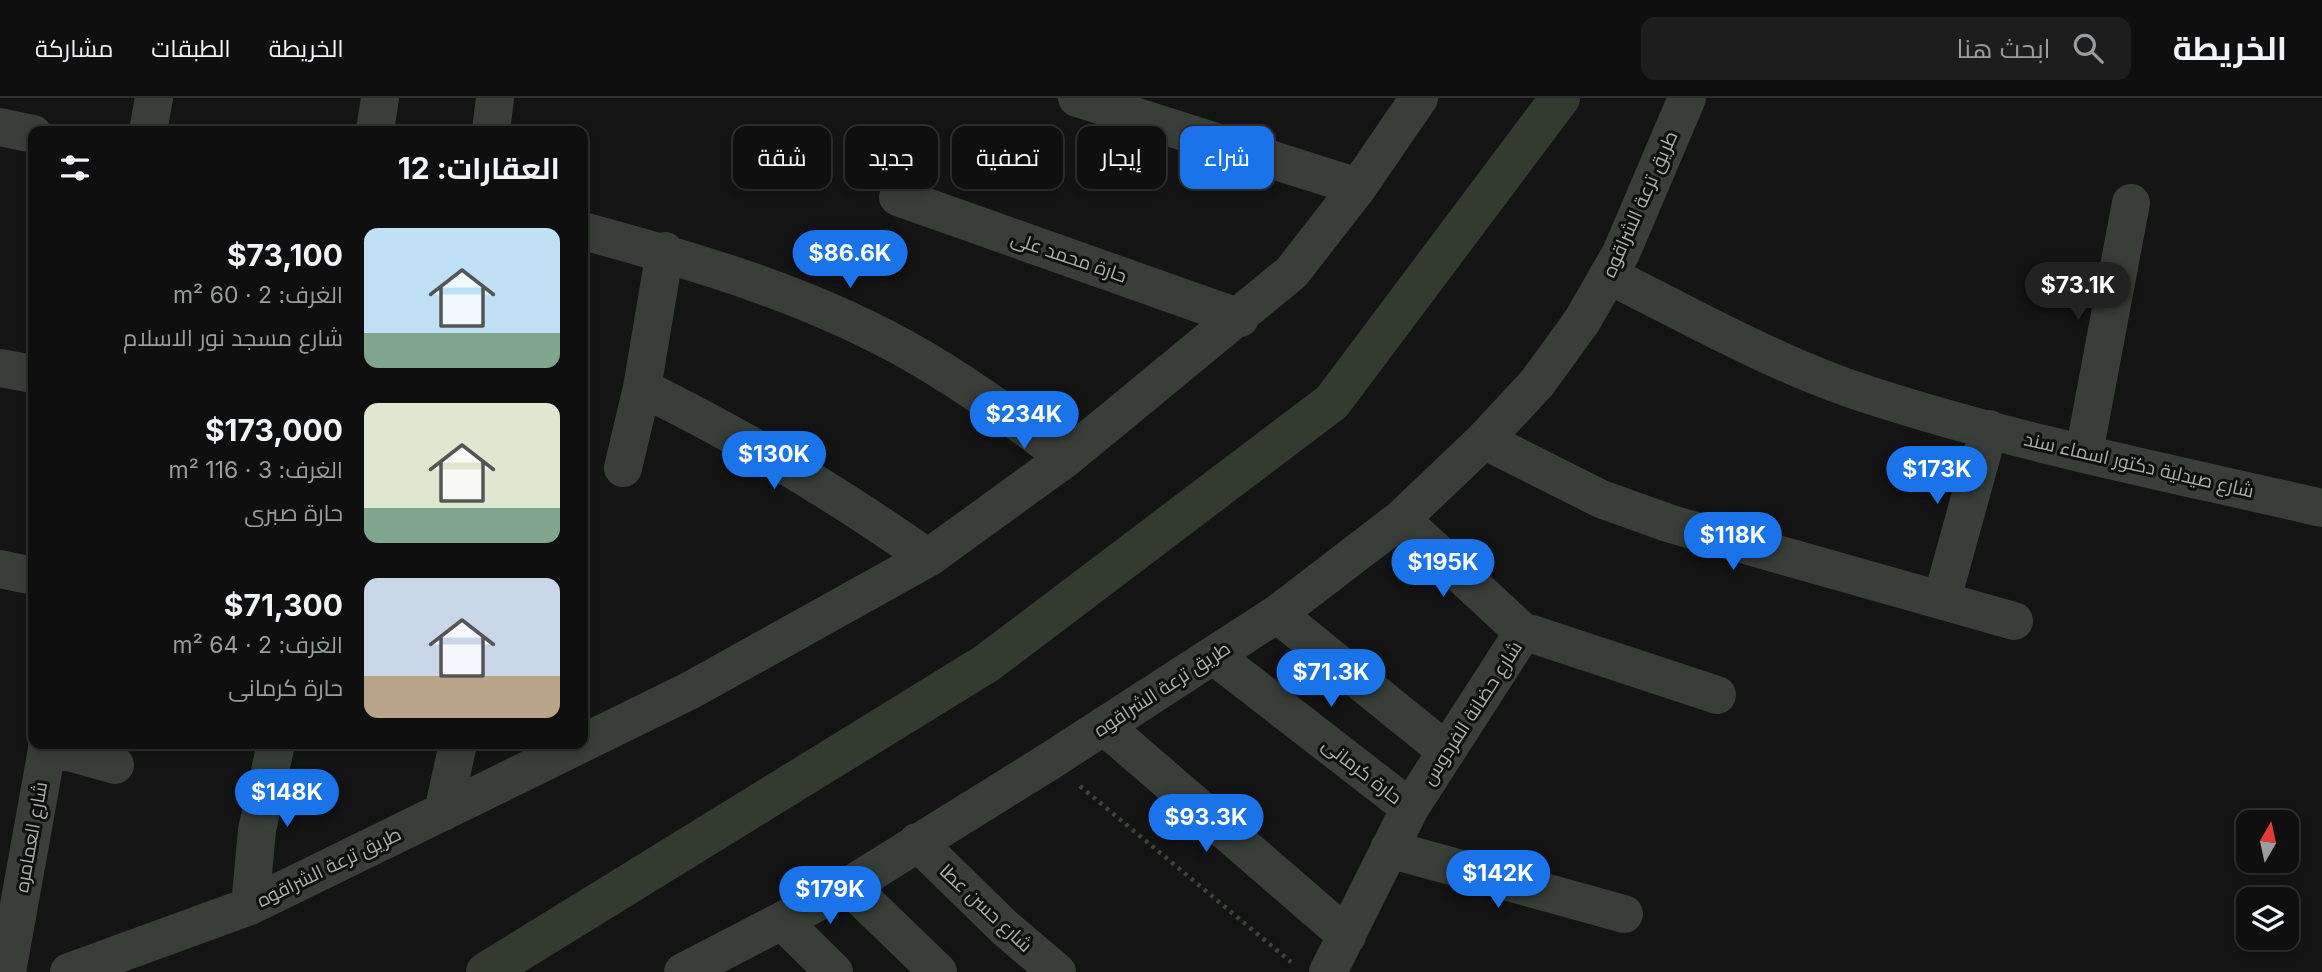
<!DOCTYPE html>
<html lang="ar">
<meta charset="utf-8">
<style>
:root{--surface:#0e0f0e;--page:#1c1d1c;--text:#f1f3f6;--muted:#9b9c9e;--line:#2e2f2e;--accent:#1a73e8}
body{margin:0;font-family:Inter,Cairo,sans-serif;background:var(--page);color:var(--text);direction:rtl;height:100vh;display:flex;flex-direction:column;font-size:26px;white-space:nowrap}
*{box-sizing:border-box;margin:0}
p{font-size:23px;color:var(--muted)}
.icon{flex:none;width:38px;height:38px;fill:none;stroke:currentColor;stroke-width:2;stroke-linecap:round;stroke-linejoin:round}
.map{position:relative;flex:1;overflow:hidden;direction:ltr}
.sheet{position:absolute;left:28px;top:28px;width:560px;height:623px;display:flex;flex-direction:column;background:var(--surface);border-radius:14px;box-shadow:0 4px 10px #0003,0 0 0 2px var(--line);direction:rtl}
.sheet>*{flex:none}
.guide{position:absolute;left:609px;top:28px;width:665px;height:63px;direction:rtl;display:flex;gap:14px}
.needle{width:46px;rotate:9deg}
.fabs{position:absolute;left:2236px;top:712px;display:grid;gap:14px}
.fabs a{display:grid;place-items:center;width:63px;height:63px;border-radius:14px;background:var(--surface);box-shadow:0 4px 10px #0003,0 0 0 2px var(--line);font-size:35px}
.price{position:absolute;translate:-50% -60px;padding:0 16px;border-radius:24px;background:var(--accent);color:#fff;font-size:23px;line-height:46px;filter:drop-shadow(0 2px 4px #0008)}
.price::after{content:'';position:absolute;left:50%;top:42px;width:21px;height:16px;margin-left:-10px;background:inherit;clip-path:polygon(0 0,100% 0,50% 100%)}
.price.on{background:#222;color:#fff}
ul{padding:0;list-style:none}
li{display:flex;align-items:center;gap:21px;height:175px;padding:0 28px}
li span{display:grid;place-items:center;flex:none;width:196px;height:140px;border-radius:14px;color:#555}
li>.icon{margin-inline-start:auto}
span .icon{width:84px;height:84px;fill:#fffc;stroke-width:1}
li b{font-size:30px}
h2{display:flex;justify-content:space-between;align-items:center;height:84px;padding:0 28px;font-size:30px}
.tag{padding:0 24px;border-radius:14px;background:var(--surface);box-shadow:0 4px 10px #0003,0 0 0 2px var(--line);font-size:24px;line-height:63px}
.tag.on{background:var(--accent);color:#fff}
header{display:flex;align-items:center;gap:42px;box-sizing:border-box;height:98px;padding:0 35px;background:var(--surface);border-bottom:2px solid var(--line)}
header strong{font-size:33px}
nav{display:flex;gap:38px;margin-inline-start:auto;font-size:24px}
.search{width:490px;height:63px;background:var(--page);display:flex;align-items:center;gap:18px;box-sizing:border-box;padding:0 24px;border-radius:14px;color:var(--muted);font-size:26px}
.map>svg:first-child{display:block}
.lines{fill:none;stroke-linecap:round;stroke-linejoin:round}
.canal{stroke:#333b2e;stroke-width:40}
.path{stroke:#3d423c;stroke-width:4.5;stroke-dasharray:3.5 5;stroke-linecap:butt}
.minor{stroke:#393e39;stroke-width:38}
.labels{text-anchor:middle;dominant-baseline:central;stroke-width:6;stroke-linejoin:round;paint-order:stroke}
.street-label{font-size:19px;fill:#a8b3a6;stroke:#0e0f0e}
</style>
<header>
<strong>الخريطة</strong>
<div class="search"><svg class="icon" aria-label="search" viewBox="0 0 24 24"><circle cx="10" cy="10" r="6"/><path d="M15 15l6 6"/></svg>ابحث هنا</div>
<nav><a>الخريطة</a><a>الطبقات</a><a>مشاركة</a></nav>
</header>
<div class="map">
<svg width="2322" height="874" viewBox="0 0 2322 874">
<rect width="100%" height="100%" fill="#131413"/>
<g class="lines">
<!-- canal -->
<path class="canal" d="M486 874 987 565 1332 304 1560 0"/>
<!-- path -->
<path class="path" d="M1080 688 1291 864"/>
<!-- minor -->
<path class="minor" d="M1077 0 1358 89
M0 29 33 36
M148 33 154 0
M375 33 380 0
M491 33 495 0
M898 99 1240 220
M583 133C699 164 817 199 921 260 972 290 1019 324 1066 360
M1608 177C1693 219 1778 268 1869 297 2017 345 2171 375 2322 410
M0 270 33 276
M642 290C742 339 836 395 928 460
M1484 342 1601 401 1671 426 2014 523
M2084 355 2131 105
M623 370 642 290 665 153
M1401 421 1526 537
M0 471 33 478
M1942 501 1989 331
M1277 516 1445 652
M1214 558 1410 710
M1104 628 1347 838
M583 645 691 592 928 460 1066 360 1292 174 1358 89 1419 0
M47 648 115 667
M443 714 458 646
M917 744 1005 830 1057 874
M1389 751 1624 816
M849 788 938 874
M250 808 257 732 276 646
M783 824 834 874
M7 874 48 646
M69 874 250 808 581 646
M683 874 849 788 1050 663 1277 516 1401 421 1484 342 1537 285 1582 223 1621 155 1687 0
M1328 874 1410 710 1520 539 1532 536 1717 597"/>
</g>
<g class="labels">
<!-- street labels -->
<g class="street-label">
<text transform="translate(1640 106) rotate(-66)">طريق ترعة الشراقوه</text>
<text transform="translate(1069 159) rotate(19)">حارة محمد على</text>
<text transform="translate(2139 367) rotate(13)">شارع صيدلية دكتور اسماء سند</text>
<text transform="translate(1162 591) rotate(-33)">طريق ترعة الشراقوه</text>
<text transform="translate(1472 615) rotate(-57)">شارع حضانة الفردوس</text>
<text transform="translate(1362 673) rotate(38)">حارة كرمانى</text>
<text transform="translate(31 739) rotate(-80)">شارع العمامره</text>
<text transform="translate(329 769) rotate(-26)">طريق ترعة الشراقوه</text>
<text transform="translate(986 810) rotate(43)">شارع حسن عطا</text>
</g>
</g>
</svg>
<div class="fabs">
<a><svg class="needle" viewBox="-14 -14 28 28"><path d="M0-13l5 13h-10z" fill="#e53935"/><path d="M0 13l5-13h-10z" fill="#9b9c9e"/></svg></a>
<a><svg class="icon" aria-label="layers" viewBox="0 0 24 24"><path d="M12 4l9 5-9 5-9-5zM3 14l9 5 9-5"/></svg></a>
</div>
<b class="price" style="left:850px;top:192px">$86.6K</b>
<b class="price on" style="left:2078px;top:224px">$73.1K</b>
<b class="price" style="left:1024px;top:353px">$234K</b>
<b class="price" style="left:774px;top:393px">$130K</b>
<b class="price" style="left:1937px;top:408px">$173K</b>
<b class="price" style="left:1733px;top:474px">$118K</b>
<b class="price" style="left:1443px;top:501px">$195K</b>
<b class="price" style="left:1331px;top:611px">$71.3K</b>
<b class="price" style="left:287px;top:731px">$148K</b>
<b class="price" style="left:1206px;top:756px">$93.3K</b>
<b class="price" style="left:1498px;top:812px">$142K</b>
<b class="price" style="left:830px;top:828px">$179K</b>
<div class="guide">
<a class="tag on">شراء</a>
<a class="tag">إيجار</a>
<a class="tag">تصفية</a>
<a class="tag">جديد</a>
<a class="tag">شقة</a>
</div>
<section class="sheet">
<h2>العقارات: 12<svg class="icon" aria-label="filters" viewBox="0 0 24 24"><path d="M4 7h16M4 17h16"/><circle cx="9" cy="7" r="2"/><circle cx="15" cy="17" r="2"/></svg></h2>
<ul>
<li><span style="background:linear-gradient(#bfe0f5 75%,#7fa58c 0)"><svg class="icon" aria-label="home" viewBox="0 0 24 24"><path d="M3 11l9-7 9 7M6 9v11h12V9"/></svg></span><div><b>$73,100</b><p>الغرف: 2 · 60 m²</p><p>شارع مسجد نور الاسلام</p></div></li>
<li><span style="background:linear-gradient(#dfe7d0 75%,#7fa58c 0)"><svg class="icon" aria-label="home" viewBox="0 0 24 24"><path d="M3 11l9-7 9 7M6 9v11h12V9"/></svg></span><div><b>$173,000</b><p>الغرف: 3 · 116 m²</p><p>حارة صبرى</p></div></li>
<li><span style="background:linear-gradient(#c9d6e8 70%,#b9a48a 0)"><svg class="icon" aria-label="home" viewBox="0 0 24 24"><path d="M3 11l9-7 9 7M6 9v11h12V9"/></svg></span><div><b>$71,300</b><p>الغرف: 2 · 64 m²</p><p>حارة كرمانى</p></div></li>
</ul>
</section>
</div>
